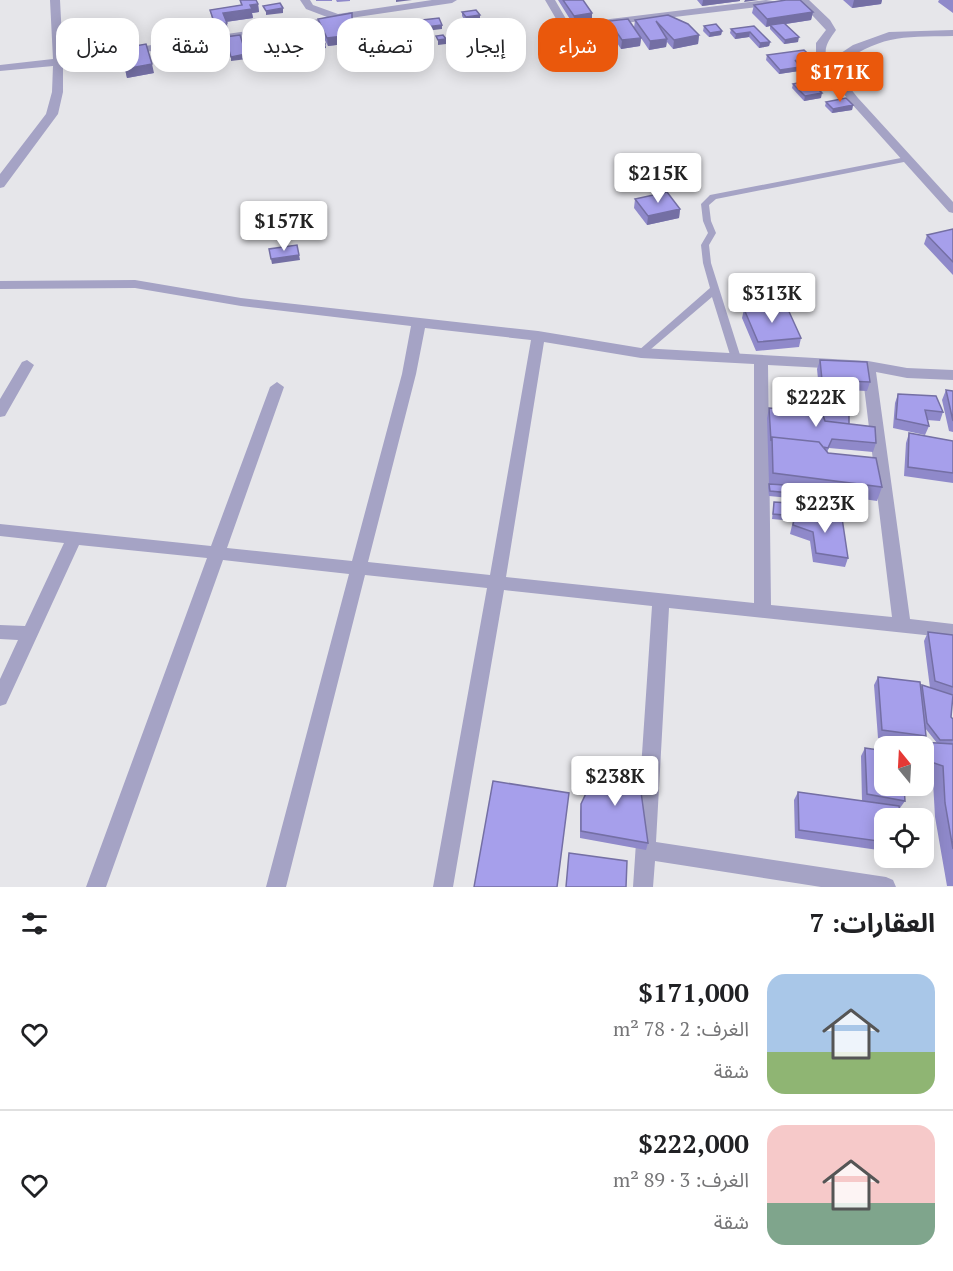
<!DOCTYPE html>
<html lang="ar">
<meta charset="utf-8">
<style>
:root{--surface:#fff;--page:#f6f6f6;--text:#202124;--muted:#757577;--line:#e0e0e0;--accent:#ea580c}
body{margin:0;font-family:"PT Serif","Noto Sans Arabic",serif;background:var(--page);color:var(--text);direction:rtl;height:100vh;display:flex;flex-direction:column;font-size:22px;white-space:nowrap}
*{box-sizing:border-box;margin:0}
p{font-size:20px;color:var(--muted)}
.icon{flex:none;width:33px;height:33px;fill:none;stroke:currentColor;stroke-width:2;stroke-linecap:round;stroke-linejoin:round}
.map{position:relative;height:887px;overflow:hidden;direction:ltr}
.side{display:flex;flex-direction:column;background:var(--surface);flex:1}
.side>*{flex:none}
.guide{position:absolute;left:18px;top:18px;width:600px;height:54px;direction:rtl;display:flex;gap:12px}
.needle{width:39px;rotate:342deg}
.tools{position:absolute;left:874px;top:736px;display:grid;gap:12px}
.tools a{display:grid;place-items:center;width:60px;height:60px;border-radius:12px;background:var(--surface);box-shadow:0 3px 15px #0003;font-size:30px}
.price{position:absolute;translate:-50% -51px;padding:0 14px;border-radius:6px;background:#fff;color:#222;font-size:20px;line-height:39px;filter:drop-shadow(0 2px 3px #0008)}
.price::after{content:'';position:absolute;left:50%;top:36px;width:18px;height:14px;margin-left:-9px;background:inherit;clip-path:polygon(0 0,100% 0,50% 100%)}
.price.selected{background:var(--accent);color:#fff}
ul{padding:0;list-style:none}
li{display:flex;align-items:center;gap:18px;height:150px;padding:0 18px}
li+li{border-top:2px solid var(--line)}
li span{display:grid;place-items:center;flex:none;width:168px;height:120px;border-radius:18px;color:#555}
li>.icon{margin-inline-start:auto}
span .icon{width:72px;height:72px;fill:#fffc;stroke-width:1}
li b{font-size:26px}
h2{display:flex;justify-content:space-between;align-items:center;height:72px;padding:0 18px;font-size:26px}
.tag{padding:0 21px;border-radius:18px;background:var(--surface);box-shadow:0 3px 15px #0003;font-size:21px;line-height:54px}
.tag.selected{background:var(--accent);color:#fff}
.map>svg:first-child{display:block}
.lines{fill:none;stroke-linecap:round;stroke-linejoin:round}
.lane{fill:#a5a3c5;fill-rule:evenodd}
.street{fill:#a5a3c5;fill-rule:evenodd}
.wall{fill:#8f89ca;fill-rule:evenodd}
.shaded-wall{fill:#746fa4}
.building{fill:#a69feb;stroke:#746fa4;stroke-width:1.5}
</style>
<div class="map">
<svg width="953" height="887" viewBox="0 0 953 887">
<rect width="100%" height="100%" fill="#e6e6ea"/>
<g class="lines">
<!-- lane -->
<path class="lane" d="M906 157 910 159 909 161 716 199 709 205 711 221 716 233 709 245 711 263 741 358 736 361 731 358 712 297 644 355H638L636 353 638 351 710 288 703 263 701 245 708 233 703 221 701 204 710 195Z"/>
<!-- street -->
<path class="street" d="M50 0H60L63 58 296 24 327 17 306 9 300 0H310L313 5 338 14 432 0H457L452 3 337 20 296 30 63 64V92L58 114 4 187 0 188V174L46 114 52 92 53 66 0 71V65L53 59Z
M545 0H555L569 24 766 0 779 2 774 5 566 30 562 29Z
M798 0H809L830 20 836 30C829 40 821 50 829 61L853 45 889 32 953 30V36C898 37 881 35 834 68L858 98 953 202V213L949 212 850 102 816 58V43L826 30Z
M135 280 241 298 538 331 641 348 868 361 907 368 953 370V380L907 378 876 372 910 619 953 624V638L669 608 656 842 886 877 893 880 896 887H821L655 861 653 887H633L652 606 504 590 453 887H433L487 588 365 575 286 887H266L349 574 223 560 106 887H86L207 558 79 545 6 704 0 706V679L18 640 0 639V625L25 626 64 543 0 536V524L211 546 270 387 277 382 284 387 227 548 352 561 402 374 411 326 241 306 135 288 0 289V281ZM425 328 531 340 490 575 368 562 416 374ZM544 342 641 358 754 364V603L506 577ZM768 365 862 370 892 617 771 605Z
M27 360 34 365 5 416 0 417V399L22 362Z"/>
</g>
<!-- wall -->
<path class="wall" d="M240 0 258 4 259 12 252 13 253 18 226 22 228 32 217 33 212 18 210 10 241 5Z
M316 0H332V1H316Z
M336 0H350V1L337 2Z
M558 0H583L592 22 573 24Z
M697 0H740V1L702 6Z
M843 0H882L881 4 852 8Z
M939 0H953V13L938 2Z
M754 5 813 12 811 20 786 24 798 42 784 44 770 29V26L766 27 752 13Z
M462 12 480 19 466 22 462 16Z
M352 13 353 43 328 46 318 27V19Z
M668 15 699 35 698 44 673 49 667 42 666 47 649 50 641 38 640 46 621 49 608 29 609 21 634 28 635 20Z
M315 23 325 44 326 48 313 50 309 42 310 49 279 54 270 34 269 26 303 28Z
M704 26 722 31 721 35 709 37 703 31Z
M754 26 770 42 769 46 759 48 749 37 735 39 730 33 731 29Z
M254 32 275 49 276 54 263 56 255 37Z
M569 32 585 39V43L574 45 568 36Z
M491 41 516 57V62L502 64 491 46Z
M112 50 154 73 127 78 124 65 117 66Z
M767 55 817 68 800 71 799 69V71L779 74 766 60Z
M813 74 837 88 820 91 821 98 804 101 792 88 793 84 808 88 814 87 811 84 812 80H814L812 78Z
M826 102 853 105 852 110 832 113 825 106Z
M635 199 680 209 679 218 647 225 634 208Z
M953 229V275L924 244 927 235Z
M744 309 801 338 799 347 756 351 742 318Z
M820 360 870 382 867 391 819 389 817 369Z
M946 390 953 391V432L949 431 942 400Z
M898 394 943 412 940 421 927 420 929 426 925 435 893 428 895 403Z
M769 408 849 424 876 443 873 452 829 448 827 452 882 487 877 501 801 490 800 499 769 496 768 488 769 484 767 418Z
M909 433 953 441V483L904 476 906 443Z
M774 502 804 515 848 558 845 567 813 562 810 541 790 534 793 521 772 519Z
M928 632 953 635V696L951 717 953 719V886H947L935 817 933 781 924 778V747H902L905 742 878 738 874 685 878 677 921 687 922 685 930 688 924 641ZM925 728 937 743 922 742 926 736Z
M865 748 885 786 905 801 900 808 885 819V851L795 838 794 800 798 792 862 801 861 756Z
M581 804 648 843 646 850 580 838V812Z"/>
<!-- shaded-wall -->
<path class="shaded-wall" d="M396 0H412L396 2Z
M703 0H740V1L702 6Z
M745 0H759L744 2Z
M854 0H882L881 4 852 8Z
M258 4 259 12 252 13 253 18 225 22 223 13 250 5Z
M283 8V13L266 15V11Z
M813 12 811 20 772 26 770 25V26L766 27 767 19Z
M352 13 353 43 328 46 327 38Z
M592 13V22L573 24 574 16Z
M480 15V19L466 22V17Z
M227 23 228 32 217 33 215 25Z
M442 25V29L417 32V28Z
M722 31 721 35 709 37 710 33Z
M750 32 749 37 735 39 736 34Z
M699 35 698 44 673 49 674 40Z
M799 37 798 42 784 44 785 40Z
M641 38 640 46 621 49 622 40Z
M446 39V44L438 45V40Z
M585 39V43L574 45V40Z
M667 39 666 47 649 50 650 41Z
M134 41 135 46 123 48 122 43Z
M309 41 310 49 279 54 277 46Z
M770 42 769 46 759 48 760 43Z
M325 44 326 48 313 50V46Z
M275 49 276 54 263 56 262 51Z
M260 52V56L250 58V53Z
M246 54 247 59 231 61V57Z
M516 57V62L502 64V59Z
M818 63 817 68 800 71 801 66Z
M152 64 154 73 127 78 125 69Z
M800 67 799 71 779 74 780 70Z
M838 84 837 88 818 92 819 87Z
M822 93 821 98 804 101 805 96Z
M853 105 852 110 832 113 833 109Z
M680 209 679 218 647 225 648 216Z
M299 255 300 260 272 264 271 259Z"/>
<!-- building -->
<path class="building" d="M240 0H256L258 4 250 5 252 9 223 13 227 23 215 25 210 10 242 5Z
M563 0H583L592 13 574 16Z
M786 0H800L813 12 767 19 754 5Z
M280 3 283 8 266 11 263 6Z
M476 10 480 15 466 17 462 12Z
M352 13V35L327 38 318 19Z
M668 15 688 24 699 35 674 40 656 21 667 39 650 41 635 20Z
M439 18 442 25 417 28 414 21Z
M628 19 641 38 622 40 609 21Z
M299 21 309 41 277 46 269 26Z
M315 23 325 44 313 46 302 25Z
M784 23 799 37 785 40 770 25Z
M716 24 722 31 710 33 704 26Z
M754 26 770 42 760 43 750 32 736 34 731 29Z
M267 30 275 49 262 51 254 32Z
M580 30 585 39 574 40 569 32Z
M253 33 260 52 250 53 243 34Z
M240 35 246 54 231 57 225 37Z
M443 35 446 39 438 40 436 36Z
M133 36 134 41 122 43 120 38Z
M505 40 516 57 502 59 491 41Z
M146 44 152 64 125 69 122 57H115L112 50Z
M804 50 818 63 801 66 795 60 800 67 780 70 767 55Z
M827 71 838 84 819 87 812 80 818 79 813 74Z
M802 82 808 88 816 87 822 93 805 96 793 84Z
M846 98 853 105 833 109 826 102Z
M667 192 680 209 648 216 635 199Z
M953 229V262L927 235Z
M297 245 299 255 271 259 269 249Z
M786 305 801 338 758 342 744 309Z
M820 360 867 362 870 382 822 380Z
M946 390 953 391V421Z
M898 394 936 396 943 412 925 410 929 426 896 419Z
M769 408 822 413 825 421 875 427 876 443 832 439 828 448 823 447 819 442 772 437 771 441Z
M822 412 849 414V424L825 421Z
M909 433 953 441V473L908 467Z
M772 437 819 442 828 453 876 458 882 487 773 473Z
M769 484 801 486V494L770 491Z
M774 502 804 504V515L795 514 794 516 773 514Z
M795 514 842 518 848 558 816 553 813 532 793 525Z
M928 632 953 635V687L935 681Z
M878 677 920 682 926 736 882 730Z
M922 685 953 695 951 717 953 719V740H940L927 723Z
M905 741 953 744V849L945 803 943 766 928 761 926 766H924V747H905Z
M865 748 885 751V786H904L905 801 867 794Z
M638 770 648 843 581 831V804L589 787 604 772Z
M493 781 569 793 557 887H474Z
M798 792 899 806 901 819H885V842L799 830Z
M569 853 627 861 626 887H566Z"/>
</svg>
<div class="tools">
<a><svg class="needle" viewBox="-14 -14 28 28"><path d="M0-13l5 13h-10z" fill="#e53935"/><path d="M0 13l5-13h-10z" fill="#757577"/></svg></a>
<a><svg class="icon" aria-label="locate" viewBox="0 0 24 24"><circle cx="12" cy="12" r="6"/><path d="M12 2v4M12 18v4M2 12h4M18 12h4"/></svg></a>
</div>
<b class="price selected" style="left:840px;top:103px">$171K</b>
<b class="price" style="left:658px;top:204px">$215K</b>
<b class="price" style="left:284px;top:252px">$157K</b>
<b class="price" style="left:772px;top:324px">$313K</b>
<b class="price" style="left:816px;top:428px">$222K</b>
<b class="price" style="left:825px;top:534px">$223K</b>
<b class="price" style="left:615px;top:807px">$238K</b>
<div class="guide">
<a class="tag selected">شراء</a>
<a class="tag">إيجار</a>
<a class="tag">تصفية</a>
<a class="tag">جديد</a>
<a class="tag">شقة</a>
<a class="tag">منزل</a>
</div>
</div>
<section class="side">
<h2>العقارات: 7<svg class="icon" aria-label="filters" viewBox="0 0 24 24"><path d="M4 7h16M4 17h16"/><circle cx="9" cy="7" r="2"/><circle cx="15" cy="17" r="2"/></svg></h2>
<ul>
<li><span style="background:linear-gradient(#a9c7e8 65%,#8fb573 0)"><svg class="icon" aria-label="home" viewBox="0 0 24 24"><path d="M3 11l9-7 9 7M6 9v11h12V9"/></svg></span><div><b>$171,000</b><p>الغرف: 2 · 78 m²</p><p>شقة</p></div><svg class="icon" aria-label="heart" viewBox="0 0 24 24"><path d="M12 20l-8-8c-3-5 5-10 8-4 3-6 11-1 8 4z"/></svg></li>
<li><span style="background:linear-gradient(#f6c9c9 65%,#7fa58c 0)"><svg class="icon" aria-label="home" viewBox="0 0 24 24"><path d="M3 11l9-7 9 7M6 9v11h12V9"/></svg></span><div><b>$222,000</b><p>الغرف: 3 · 89 m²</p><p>شقة</p></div><svg class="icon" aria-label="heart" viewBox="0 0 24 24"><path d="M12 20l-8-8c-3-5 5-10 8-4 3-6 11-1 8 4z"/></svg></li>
</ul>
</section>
